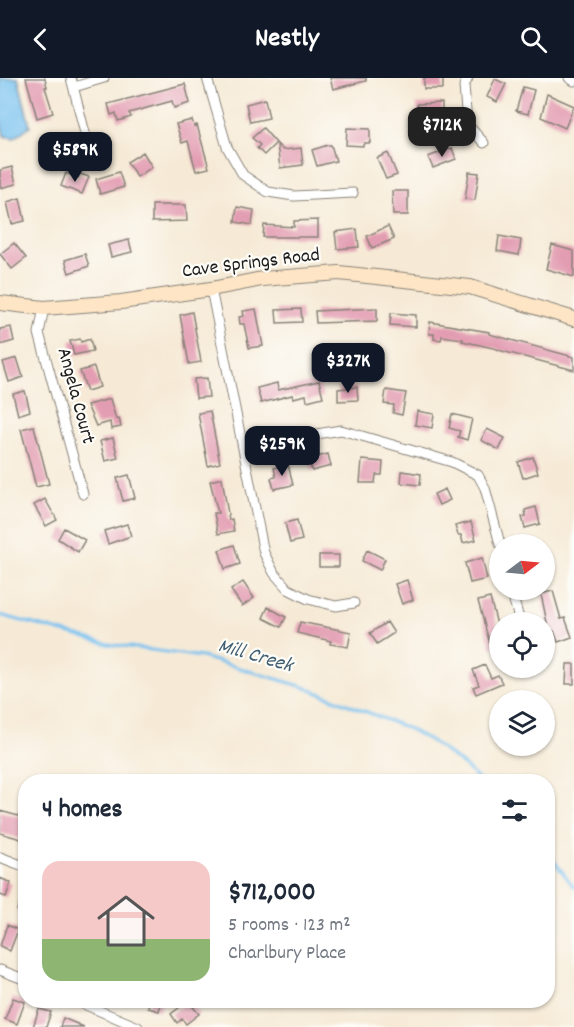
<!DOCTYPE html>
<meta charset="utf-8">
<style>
:root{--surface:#fff;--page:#f6f6f7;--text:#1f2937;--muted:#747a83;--line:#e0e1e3;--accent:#111827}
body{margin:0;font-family:Dekko,sans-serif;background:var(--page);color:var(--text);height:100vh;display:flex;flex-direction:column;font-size:22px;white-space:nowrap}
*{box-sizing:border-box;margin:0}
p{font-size:20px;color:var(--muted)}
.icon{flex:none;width:33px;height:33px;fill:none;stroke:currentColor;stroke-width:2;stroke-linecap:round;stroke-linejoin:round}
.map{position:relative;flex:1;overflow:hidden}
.side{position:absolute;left:18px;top:696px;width:537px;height:234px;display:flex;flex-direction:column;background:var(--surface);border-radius:24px;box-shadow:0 2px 4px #0004}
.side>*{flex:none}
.needle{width:39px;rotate:74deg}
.tools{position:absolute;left:489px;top:456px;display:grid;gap:12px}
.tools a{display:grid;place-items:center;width:66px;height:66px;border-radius:50%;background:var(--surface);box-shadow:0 2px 4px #0004;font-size:30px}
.price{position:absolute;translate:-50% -51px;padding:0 14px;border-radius:12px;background:var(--accent);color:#fff;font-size:20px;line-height:39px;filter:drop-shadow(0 2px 3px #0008)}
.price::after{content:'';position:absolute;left:50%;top:36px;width:18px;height:14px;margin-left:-9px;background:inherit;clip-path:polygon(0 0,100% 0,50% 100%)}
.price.current{background:#222;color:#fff}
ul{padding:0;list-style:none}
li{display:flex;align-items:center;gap:18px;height:150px;padding:0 24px}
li+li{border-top:2px solid var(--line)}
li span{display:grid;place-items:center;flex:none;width:168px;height:120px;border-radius:18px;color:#555}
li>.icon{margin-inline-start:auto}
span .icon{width:72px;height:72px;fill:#fffc;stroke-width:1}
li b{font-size:26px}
h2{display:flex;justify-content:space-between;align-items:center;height:72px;padding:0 24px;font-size:26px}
header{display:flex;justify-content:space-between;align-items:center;height:78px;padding:0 24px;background:var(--accent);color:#fff;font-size:27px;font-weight:800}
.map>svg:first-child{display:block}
.water{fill:#77c1f0;stroke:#4a6e86;stroke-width:1.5}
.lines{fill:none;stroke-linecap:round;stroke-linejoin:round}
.stream{stroke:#77c1f0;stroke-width:3}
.building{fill:#e39db2}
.street-casing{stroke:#898379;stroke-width:11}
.secondary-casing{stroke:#898379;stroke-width:16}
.street{stroke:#fff;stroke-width:9}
.secondary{stroke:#fde5c5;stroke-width:14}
.labels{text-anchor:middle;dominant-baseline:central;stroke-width:4.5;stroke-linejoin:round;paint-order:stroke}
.street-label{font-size:20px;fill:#1c1c1c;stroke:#fdfcf7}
.water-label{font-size:21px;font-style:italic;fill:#405e71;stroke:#fdfcf7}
</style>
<header><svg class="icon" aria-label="back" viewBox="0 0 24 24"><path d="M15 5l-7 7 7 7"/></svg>Nestly<svg class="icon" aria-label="search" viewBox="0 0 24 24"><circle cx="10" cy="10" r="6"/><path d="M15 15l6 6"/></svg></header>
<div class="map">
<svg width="574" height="949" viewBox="0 0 574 949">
<rect width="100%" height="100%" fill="#fdfcf7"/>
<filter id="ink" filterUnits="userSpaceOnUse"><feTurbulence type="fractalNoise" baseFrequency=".0167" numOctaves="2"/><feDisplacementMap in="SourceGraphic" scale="12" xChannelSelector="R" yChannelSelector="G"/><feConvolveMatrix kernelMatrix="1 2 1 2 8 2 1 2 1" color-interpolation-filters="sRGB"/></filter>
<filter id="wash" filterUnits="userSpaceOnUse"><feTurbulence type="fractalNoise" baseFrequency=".008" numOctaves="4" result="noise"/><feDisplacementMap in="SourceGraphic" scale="24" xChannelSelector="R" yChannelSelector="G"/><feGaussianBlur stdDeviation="1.35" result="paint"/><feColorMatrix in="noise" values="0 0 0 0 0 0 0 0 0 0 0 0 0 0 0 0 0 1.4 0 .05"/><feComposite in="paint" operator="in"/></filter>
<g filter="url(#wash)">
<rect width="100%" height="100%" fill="#f6ead6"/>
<!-- water -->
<path class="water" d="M0 0H18L30 48 14 60 4 58 0 40Z"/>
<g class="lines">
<!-- stream -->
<path class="stream" d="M0 537 108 566 202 579 304 609 407 650 431 663 465 688 481 704
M548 775 574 809"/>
</g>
<g id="blocks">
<!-- building -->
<path class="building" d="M26 0H45L47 9H45L53 35 37 40Z
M330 0H366V3L333 11Z
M424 0H443V11H424Z
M495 1 506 6 497 24 487 19Z
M185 6 190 25 174 30 172 23 129 35 131 39 118 43 116 35 111 37 108 26Z
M523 9 534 12 528 36 516 33Z
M547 16 574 28 565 50 541 39Z
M265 21 269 40 250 44 246 26Z
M442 25V36L418 37 417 26Z
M192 42 194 48 197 47 209 90 196 93 188 63 182 65 176 46Z
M444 48 446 59 427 64 425 53Z
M263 50 276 65 264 77 257 70 260 67 252 60Z
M347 50 370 51V65H364L363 68 346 67Z
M277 66 283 72 301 70 303 87 280 90Z
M328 67H331L336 83 317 88 312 72Z
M452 70 456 81 433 90 428 79Z
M143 74 152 89 137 99 127 84Z
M388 75 397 97 386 101 377 80Z
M12 89 16 106 0 110V92Z
M119 94 124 109 100 116 96 101Z
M469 94 479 95 475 122 465 121Z
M66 95 78 100 80 96 89 99 82 116 61 108Z
M392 113H408V137H393Z
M20 120 25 143 12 146 7 124Z
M152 127H186L187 143 152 144Z
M237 129 254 132 252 147 235 144Z
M318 142V159H263L264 147 294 149V143Z
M388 148 394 161 372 170 367 158Z
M357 151 359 169 337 171 335 154Z
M499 158 521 162 519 177 497 173Z
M129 162 132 174 111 179 108 167Z
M14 165 26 180 12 191 0 176Z
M552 167 574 173V199L546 191Z
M85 176 89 188 69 195 65 182Z
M377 230V243L316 245 315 233Z
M256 231 263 268 249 270 244 246H240L239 239 244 238 243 233Z
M301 231 302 244 277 245 276 232Z
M192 234 201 284 189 286 180 237Z
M391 235 416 237V249L390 247Z
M430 244 489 254V256L574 279V292L498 272V271L462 263 463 261 442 258 441 262 434 261V256H429Z
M11 249 14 263 0 267V251Z
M80 261 81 264 90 261 93 273 74 277 70 263Z
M17 280 23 299 9 304 3 284Z
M94 289 100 309 87 313 80 293Z
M207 300 209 319 196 320 194 301Z
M319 303 323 319 307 323 306 317 293 320 292 317 261 325 257 310 277 305 278 312Z
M357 309 358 322 338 323V311Z
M386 312 406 315 402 337 393 335 394 327 384 326Z
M25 313 30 333 18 337 13 316Z
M110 321 116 341 119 340 121 349 111 351 110 344 96 348 87 327Z
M210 333 220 385 208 388 198 335Z
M417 333 434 336 432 350 415 347Z
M452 336 472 341 467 362 458 359 460 353 449 350Z
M34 348 49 406 36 409 21 351Z
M487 351 505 360 499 372 481 362Z
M113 360 118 380 105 383 100 363Z
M328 376 331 388 312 393 309 381Z
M533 379 538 395 523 400 518 384Z
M362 382 383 384 382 397H376L375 405H360Z
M288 386 293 407 274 411 271 400 276 399 274 390Z
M402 393 421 396 420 407 401 405Z
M129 397 135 420 123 423 117 400Z
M222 400 229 442 232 441 234 453 218 456 214 435H218L210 403Z
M445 411 450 422 439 427 434 416Z
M45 421 57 442 46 448 34 427Z
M536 429 540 446 525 450 522 439 526 438 525 432Z
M297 442 302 462 290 465 285 445Z
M471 444 476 462 463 465 461 457H458L455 448Z
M127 446 131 458 108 466 104 453Z
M64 450 85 462 78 474 58 461Z
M234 467 240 486 225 491 219 472Z
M367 472 385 481 380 492 362 483Z
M319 477H339V489H319Z
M482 480 487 501 470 505 465 485Z
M407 502 413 522 402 526 395 506Z
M243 504 254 520 242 528 231 512Z
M553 513 561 541 565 540 572 559 558 564 554 553 549 554 541 516Z
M490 520 500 558V569L491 570 478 523Z
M268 529 286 539 281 549 263 540Z
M300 544 351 554 348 569 330 566 331 563 297 555Z
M387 544 394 555 377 566 370 555Z
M567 586H574V606H566Z
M485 587 491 600 498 597 502 605 476 616 473 609 479 607 473 592Z
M0 733 26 740 21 761 0 755Z
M0 800 11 805 6 819 0 817Z
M26 812V835L17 832Z
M7 847 18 852 10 873 0 868Z
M13 920 25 924 17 946 5 941Z
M150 922H162L159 933 148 930Z
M188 923 199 936 186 946 182 941 177 945 171 936Z
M39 931 51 934 46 949H33Z
M63 940 84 949H60Z"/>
</g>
</g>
<g filter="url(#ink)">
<use href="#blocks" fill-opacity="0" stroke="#898379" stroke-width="1.5"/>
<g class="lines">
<!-- street casing -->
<g class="street-casing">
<path id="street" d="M71 0 87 63
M207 0 227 69 243 97 268 114 294 118 353 115
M468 0 464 8 467 46 484 65
M569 0 574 3
M74 9 104 0
M211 211 264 475 274 495 288 511 308 521 336 528 354 525
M44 230 39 255 83 416
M244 368 341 352 452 384 478 397 485 410 500 466
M511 512 520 544
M532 590V591
M0 779 26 789
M0 892 26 902
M74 922 138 949"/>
</g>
<!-- secondary casing -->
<g class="secondary-casing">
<path id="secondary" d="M0 225 44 230 121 224 211 211 262 201 339 195 470 209 574 241"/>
</g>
<!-- street -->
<use href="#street" class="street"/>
<!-- secondary -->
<use href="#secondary" class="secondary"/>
</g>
</g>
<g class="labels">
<!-- street labels -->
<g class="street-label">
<text transform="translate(251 186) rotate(-7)">Cave Springs Road</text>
<text transform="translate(75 318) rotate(75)">Angela Court</text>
</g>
<!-- water labels -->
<g class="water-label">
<text transform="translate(255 579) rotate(16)">Mill Creek</text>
</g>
</g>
</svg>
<div class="tools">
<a><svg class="needle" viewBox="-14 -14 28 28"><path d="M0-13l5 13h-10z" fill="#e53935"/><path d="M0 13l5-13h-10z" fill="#747a83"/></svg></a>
<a><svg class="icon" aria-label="locate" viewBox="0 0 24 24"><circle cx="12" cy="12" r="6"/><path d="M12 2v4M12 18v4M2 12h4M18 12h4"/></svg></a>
<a><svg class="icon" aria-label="layers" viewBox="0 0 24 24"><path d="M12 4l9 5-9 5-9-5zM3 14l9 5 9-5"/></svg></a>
</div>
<b class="price current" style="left:442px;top:80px">$712K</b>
<b class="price" style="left:75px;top:105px">$589K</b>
<b class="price" style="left:348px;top:316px">$327K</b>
<b class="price" style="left:282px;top:399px">$259K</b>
<section class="side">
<h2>4 homes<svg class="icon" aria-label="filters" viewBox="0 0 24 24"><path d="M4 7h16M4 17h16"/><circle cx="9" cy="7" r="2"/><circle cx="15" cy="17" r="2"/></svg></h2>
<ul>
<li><span style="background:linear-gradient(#f6c9c9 65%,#8fb573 0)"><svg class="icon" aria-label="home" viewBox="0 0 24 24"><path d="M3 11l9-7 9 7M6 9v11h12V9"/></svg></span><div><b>$712,000</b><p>5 rooms · 123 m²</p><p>Charlbury Place</p></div></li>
</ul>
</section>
</div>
